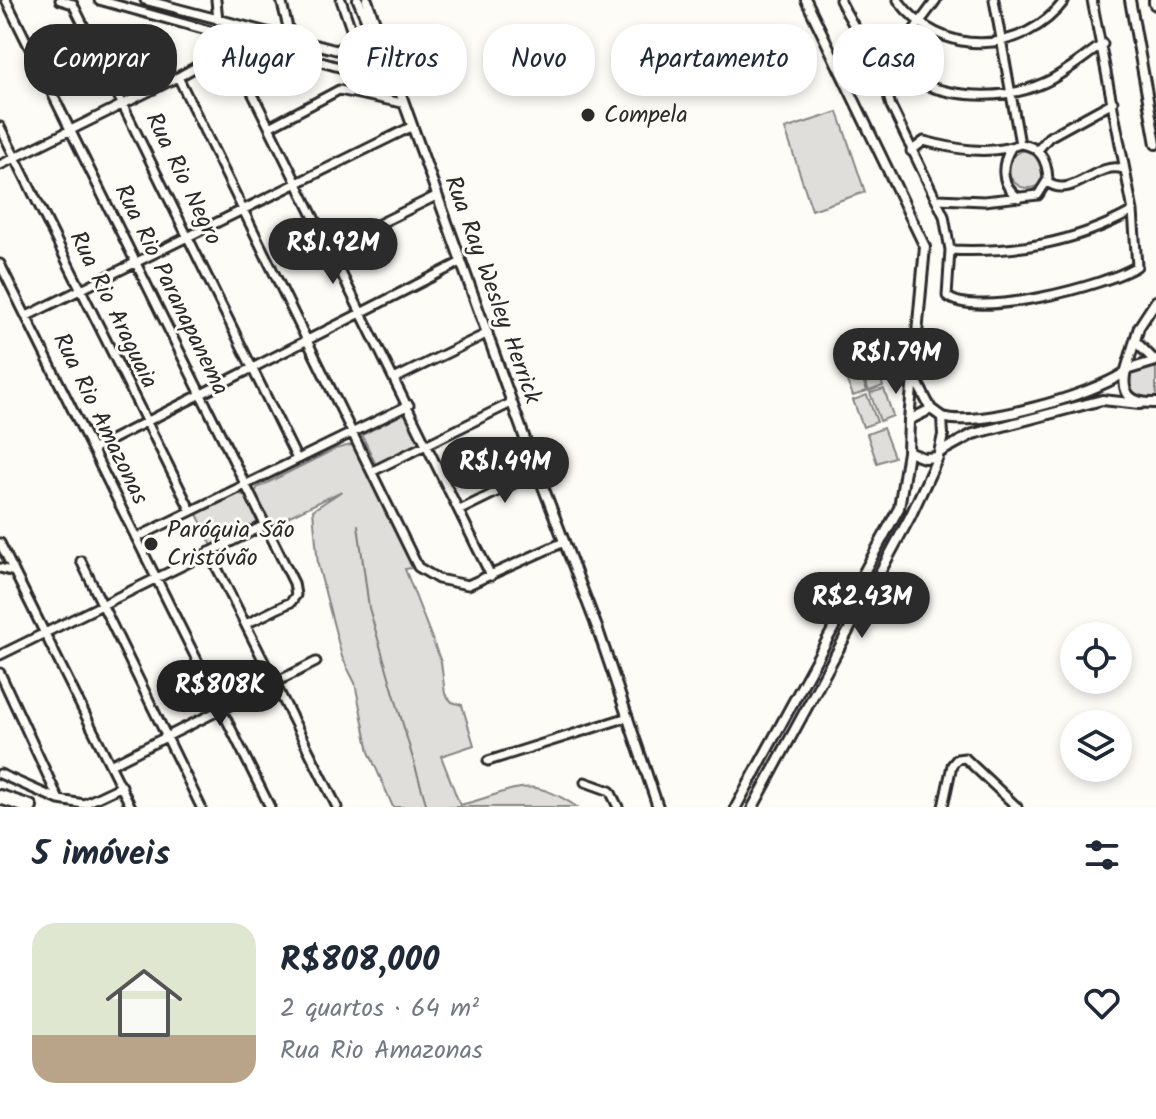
<!DOCTYPE html>
<html lang="pt">
<meta charset="utf-8">
<style>
:root{--surface:#fff;--page:#f6f6f7;--text:#1f2937;--muted:#747a83;--line:#e0e1e3;--accent:#2b2b2b}
body{margin:0;font-family:Kalam,sans-serif;background:var(--page);color:var(--text);height:100vh;display:flex;flex-direction:column;font-size:30px;white-space:nowrap}
*{box-sizing:border-box;margin:0}
p{font-size:26px;color:var(--muted)}
.icon{flex:none;width:44px;height:44px;fill:none;stroke:currentColor;stroke-width:2;stroke-linecap:round;stroke-linejoin:round}
.map{position:relative;height:807px;overflow:hidden}
.drawer{display:flex;flex-direction:column;background:var(--surface);flex:1}
.drawer>*{flex:none}
.top-card{position:absolute;left:24px;top:24px;width:1108px;height:72px;display:flex;gap:16px}
.tools{position:absolute;left:1060px;top:622px;display:grid;gap:16px}
.tools a{display:grid;place-items:center;width:72px;height:72px;border-radius:50%;background:var(--surface);box-shadow:0 4px 12px #0003;font-size:40px}
.price{position:absolute;translate:-50% -68px;padding:0 18px;border-radius:28px;background:var(--accent);color:#fff;font-size:26px;line-height:52px;filter:drop-shadow(0 2px 4px #0008)}
.price::after{content:'';position:absolute;left:50%;top:48px;width:24px;height:18px;margin-left:-12px;background:inherit;clip-path:polygon(0 0,100% 0,50% 100%)}
.price.current{background:#222;color:#fff}
ul{padding:0;list-style:none}
li{display:flex;align-items:center;gap:24px;height:200px;padding:0 32px}
li+li{border-top:2px solid var(--line)}
li span{display:grid;place-items:center;flex:none;width:224px;height:160px;border-radius:24px;color:#555}
li>.icon{margin-inline-start:auto}
span .icon{width:96px;height:96px;fill:#fffc;stroke-width:1}
li b{font-size:34px}
h2{display:flex;justify-content:space-between;align-items:center;height:96px;padding:0 32px;font-size:34px}
.pill{padding:0 28px;border-radius:32px;background:var(--surface);box-shadow:0 4px 12px #0003;font-size:28px;line-height:72px}
.pill.current{background:var(--accent);color:#fff}
.map>svg:first-child{display:block}
.green{fill:#dfdeda;stroke:#858482;stroke-width:2}
.lines{fill:none;stroke-linecap:round;stroke-linejoin:round}
.stream{stroke:#7e7d7b;stroke-width:2}
.minor-casing{stroke:#2b2b2b;stroke-width:13}
.tertiary-casing{stroke:#2b2b2b;stroke-width:14}
.motorway-casing{stroke:#2b2b2b;stroke-width:18}
.minor{stroke:#fdfcf7;stroke-width:7}
.tertiary{stroke:#fdfcf7;stroke-width:8}
.motorway{stroke:#fdfcf7;stroke-width:12}
.poi-dot{fill:#2b2b2b;stroke:#fdfcf7;stroke-width:3}
.labels{text-anchor:middle;dominant-baseline:central;stroke-width:6;stroke-linejoin:round;paint-order:stroke}
.poi-label{font-size:24px;fill:#2b2b2b;stroke:#fdfcf7;text-anchor:start}
.street-label{font-size:24px;fill:#2b2b2b;stroke:#fdfcf7}
</style>
<div class="map">
<svg width="1156" height="807" viewBox="0 0 1156 807">
<rect width="100%" height="100%" fill="#fdfcf7"/>
<filter id="ink" filterUnits="userSpaceOnUse"><feTurbulence type="fractalNoise" baseFrequency=".0125" numOctaves="2"/><feDisplacementMap in="SourceGraphic" scale="16" xChannelSelector="R" yChannelSelector="G"/><feConvolveMatrix kernelMatrix="1 2 1 2 8 2 1 2 1" color-interpolation-filters="sRGB"/></filter>
<g filter="url(#ink)">
<!-- green -->
<path class="green" d="M838 112 865 192 812 210 785 129Z
M1009 169a19 19 0 1 1 38 0a19 19 0 1 1-38 0Z
M875 363 883 386 869 391 860 368Z
M1156 364V398H1136L1129 390 1130 374Z
M858 368 867 391 853 396 844 374Z
M884 389 893 416 880 421 870 393Z
M867 395 877 422 863 427 853 400Z
M405 412 422 445 376 465 362 435Z
M883 428 894 457 877 463 867 434Z
M351 445 356 447 411 563 412 568 405 569 441 662 445 694 452 702 462 705 474 745 441 756 460 805C515 792 525 772 577 807H393L369 752 355 683 342 657 318 565 313 510 342 491 269 526 254 497 257 488 335 449Z
M237 493 246 496 258 524 212 546 196 512Z"/>
<g class="lines">
<!-- stream -->
<path class="stream" d="M358 525 369 608 427 807"/>
<!-- minor casing -->
<g class="minor-casing">
<path id="minor" d="M6 0 294 583 296 595 291 602 246 624
M60 0 73 4
M99 0 382 79 393 78
M145 0 336 50 347 44 352 32 341 0
M216 0 218 20
M281 0 291 39
M840 0C852 25 868 52 892 68 936 98 998 104 1046 82 1067 72 1084 57 1103 44
M898 0C940 58 1023 56 1065 0
M936 0C916 29 877 69 891 106L944 216 950 250 947 296C974 320 1108 285 1137 266L1133 211 1092 0
M994 0 1020 144
M73 4 297 459
M231 50 491 576
M359 70 385 59
M178 77 418 567 438 579 468 585 564 542
M271 126 339 90 402 103
M0 127 191 511
M1011 148C1000 166 1001 186 1019 198
M1038 150 1049 137 1113 102
M911 151 924 141C954 149 990 156 1020 144 1040 146 1047 160 1048 179L1038 195 984 201 938 199
M0 165 178 77 244 40
M1047 182C1072 201 1097 160 1123 169
M332 247 436 196
M950 250C1015 253 1075 243 1133 211
M0 264 270 807
M27 316 411 127
M396 378 488 333
M93 449 461 262
M373 471 511 403
M460 510 537 472
M136 538 409 405
M0 543 131 807
M209 552 337 807
M81 561 201 807
M0 568 14 572
M0 655 265 525
M0 673 59 800 84 804 122 786
M488 761 628 717
M112 764 316 662
M0 774 59 800
M585 782 610 791 618 807
M943 807 952 765 957 759 965 758 1017 807"/>
</g>
<!-- tertiary casing -->
<g class="tertiary-casing">
<path id="tertiary" d="M358 0 381 54
M367 0 529 450 598 630 658 807
M806 0 925 247 909 420
M1130 0 1156 144
M1136 342 1155 361
M1156 361 1126 370C1120 395 1132 404 1156 403
M1126 370 1139 327 1156 301
M916 380 931 409
M931 409 942 417 943 435 938 457 924 458 908 452 909 420Z
M942 417C979 428 1091 395 1124 373
M940 452 973 434 1102 400 1140 404
M736 807 899 508 908 452
M753 807 910 517 938 457"/>
</g>
<!-- motorway casing -->
<g class="motorway-casing">
<path id="motorway" d="M1156 0V3
M0 797 30 807"/>
</g>
<!-- minor -->
<use href="#minor" class="minor"/>
<!-- tertiary -->
<use href="#tertiary" class="tertiary"/>
<!-- motorway -->
<use href="#motorway" class="motorway"/>
</g>
</g>
<!-- markers -->
<g class="poi-dot">
<circle cx="588" cy="115" r="8"/>
<circle cx="151" cy="544" r="8"/>
</g>
<g class="labels">
<!-- poi labels -->
<g class="poi-label">
<text x="604" y="115">Compela</text>
<text x="167" y="530">Paróquia São<tspan x="167" dy="28">Cristóvão</tspan></text>
</g>
<!-- street labels -->
<g class="street-label">
<text transform="translate(183 179) rotate(64)">Rua Rio Negro</text>
<text transform="translate(171 290) rotate(64)">Rua Rio Paranapanema</text>
<text transform="translate(492 290) rotate(70)">Rua Ray Wesley Herrick</text>
<text transform="translate(113 310) rotate(64)">Rua Rio Araguaia</text>
<text transform="translate(100 419) rotate(64)">Rua Rio Amazonas</text>
</g>
</g>
</svg>
<div class="tools">
<a><svg class="icon" aria-label="locate" viewBox="0 0 24 24"><circle cx="12" cy="12" r="6"/><path d="M12 2v4M12 18v4M2 12h4M18 12h4"/></svg></a>
<a><svg class="icon" aria-label="layers" viewBox="0 0 24 24"><path d="M12 4l9 5-9 5-9-5zM3 14l9 5 9-5"/></svg></a>
</div>
<b class="price" style="left:333px;top:286px">R$1.92M</b>
<b class="price" style="left:896px;top:396px">R$1.79M</b>
<b class="price" style="left:505px;top:505px">R$1.49M</b>
<b class="price" style="left:862px;top:640px">R$2.43M</b>
<b class="price current" style="left:220px;top:728px">R$808K</b>
<div class="top-card">
<a class="pill current">Comprar</a>
<a class="pill">Alugar</a>
<a class="pill">Filtros</a>
<a class="pill">Novo</a>
<a class="pill">Apartamento</a>
<a class="pill">Casa</a>
</div>
</div>
<section class="drawer">
<h2>5 imóveis<svg class="icon" aria-label="filters" viewBox="0 0 24 24"><path d="M4 7h16M4 17h16"/><circle cx="9" cy="7" r="2"/><circle cx="15" cy="17" r="2"/></svg></h2>
<ul>
<li><span style="background:linear-gradient(#dfe7d0 70%,#b9a48a 0)"><svg class="icon" aria-label="home" viewBox="0 0 24 24"><path d="M3 11l9-7 9 7M6 9v11h12V9"/></svg></span><div><b>R$808,000</b><p>2 quartos · 64 m²</p><p>Rua Rio Amazonas</p></div><svg class="icon" aria-label="heart" viewBox="0 0 24 24"><path d="M12 20l-8-8c-3-5 5-10 8-4 3-6 11-1 8 4z"/></svg></li>
</ul>
</section>
